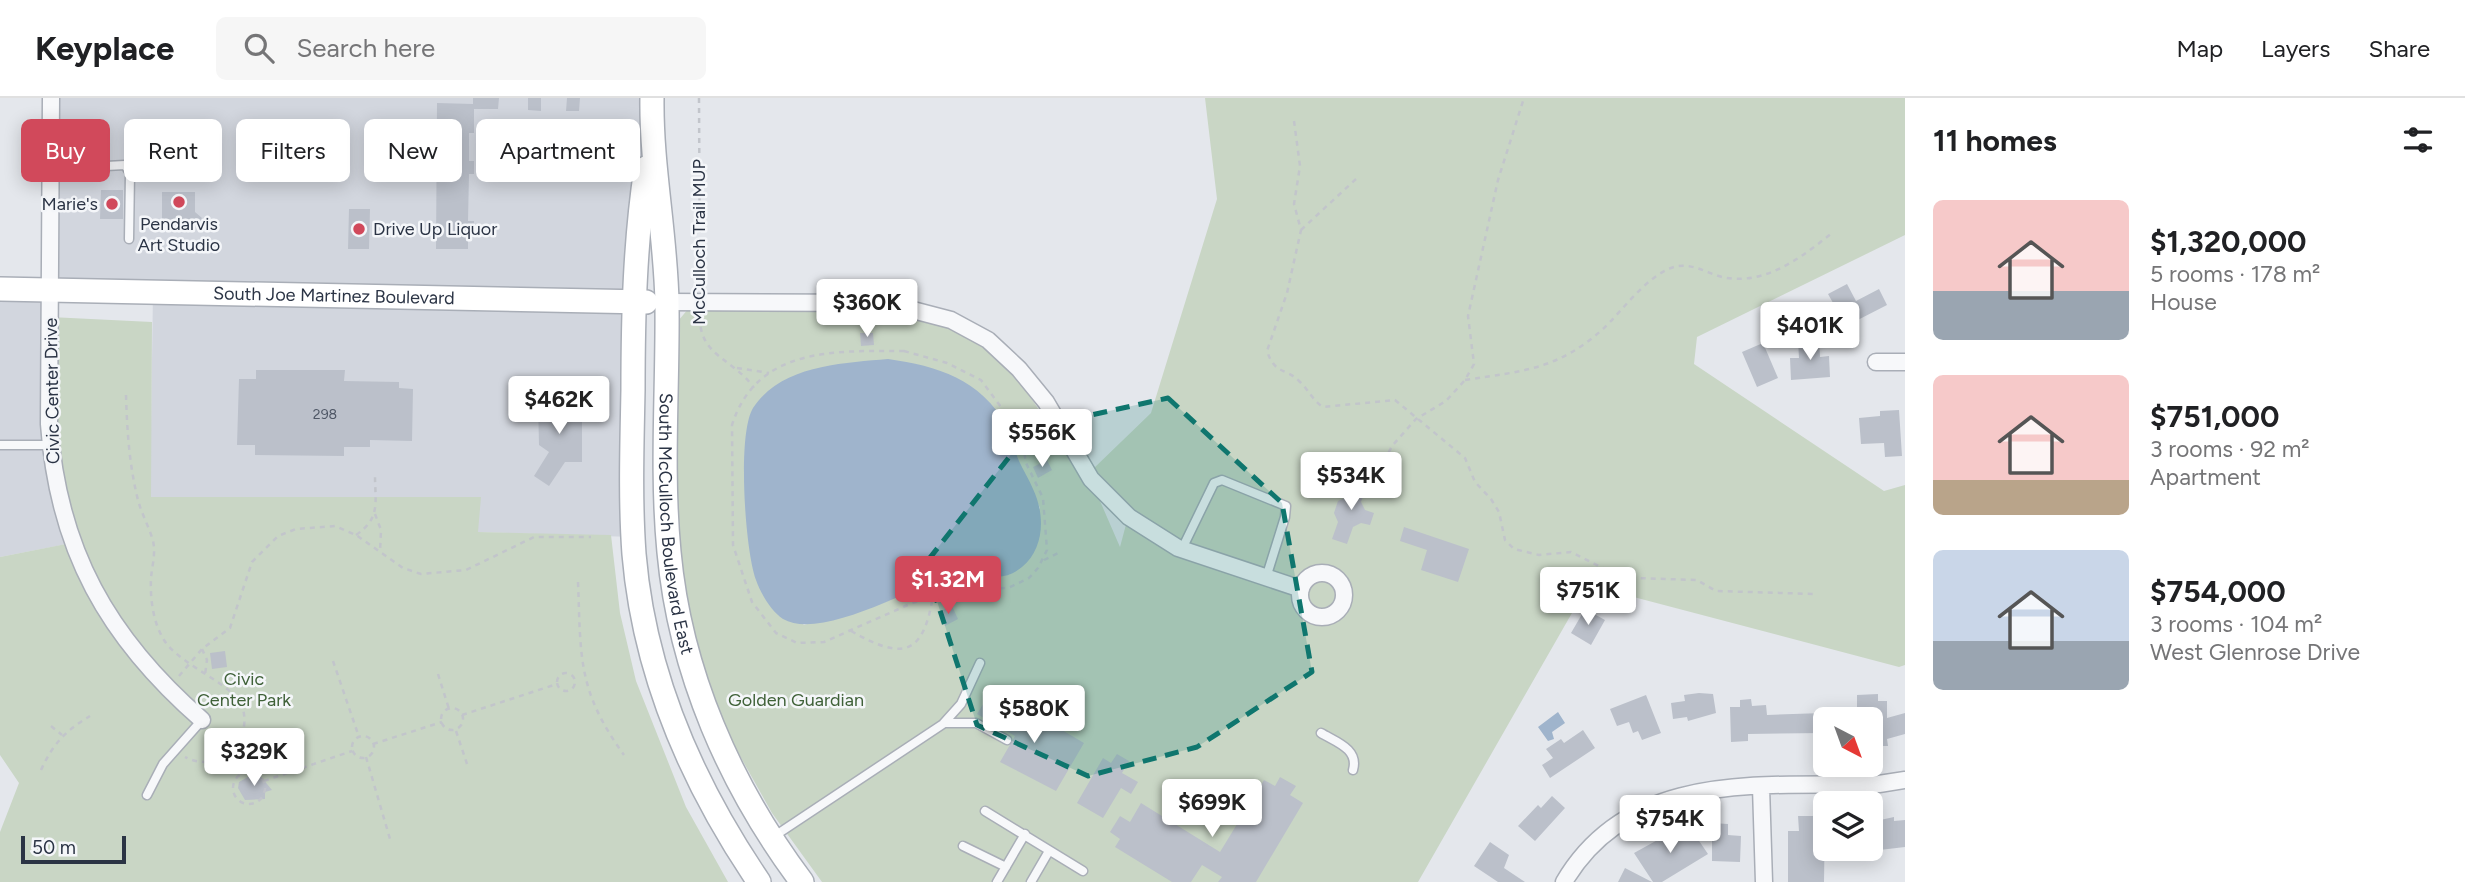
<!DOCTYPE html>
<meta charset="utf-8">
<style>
:root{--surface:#fff;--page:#f6f6f6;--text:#202124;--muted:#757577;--line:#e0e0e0;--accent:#d1495b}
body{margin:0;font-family:Figtree,sans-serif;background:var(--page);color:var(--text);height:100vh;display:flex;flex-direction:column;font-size:26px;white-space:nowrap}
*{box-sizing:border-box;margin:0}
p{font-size:23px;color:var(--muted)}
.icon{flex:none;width:38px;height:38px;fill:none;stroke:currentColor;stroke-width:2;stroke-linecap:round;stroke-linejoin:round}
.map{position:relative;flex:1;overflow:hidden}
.drawer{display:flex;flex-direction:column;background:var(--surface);width:560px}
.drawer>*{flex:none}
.top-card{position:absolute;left:21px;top:21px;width:665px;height:63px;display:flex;gap:14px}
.needle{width:46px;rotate:139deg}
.controls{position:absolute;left:1813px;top:609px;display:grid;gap:14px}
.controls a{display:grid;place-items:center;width:70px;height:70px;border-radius:10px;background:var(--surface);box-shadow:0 4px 18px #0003;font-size:35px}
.scale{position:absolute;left:21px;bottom:18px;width:105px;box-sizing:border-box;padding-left:7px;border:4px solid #2b3445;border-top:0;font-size:19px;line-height:24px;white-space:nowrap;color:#2b3445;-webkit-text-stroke:5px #f4f6f9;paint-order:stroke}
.price{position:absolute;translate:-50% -60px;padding:0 16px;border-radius:7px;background:#fff;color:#222;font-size:23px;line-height:46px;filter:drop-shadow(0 2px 4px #0008)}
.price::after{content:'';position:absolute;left:50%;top:42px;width:21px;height:16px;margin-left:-10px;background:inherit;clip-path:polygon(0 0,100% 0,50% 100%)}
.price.on{background:var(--accent);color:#fff}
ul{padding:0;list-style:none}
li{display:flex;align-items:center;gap:21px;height:175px;padding:0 28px}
li span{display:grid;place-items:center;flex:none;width:196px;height:140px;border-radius:10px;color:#555}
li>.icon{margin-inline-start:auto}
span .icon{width:84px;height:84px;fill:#fffc;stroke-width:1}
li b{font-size:30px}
h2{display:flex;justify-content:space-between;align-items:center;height:84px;padding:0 28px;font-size:30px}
.tag{padding:0 24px;border-radius:10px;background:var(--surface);box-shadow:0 4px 18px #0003;font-size:24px;line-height:63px}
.tag.on{background:var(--accent);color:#fff}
header{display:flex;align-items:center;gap:42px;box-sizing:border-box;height:98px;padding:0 35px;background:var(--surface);border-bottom:2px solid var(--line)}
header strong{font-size:33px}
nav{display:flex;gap:38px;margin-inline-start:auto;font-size:24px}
.search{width:490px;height:63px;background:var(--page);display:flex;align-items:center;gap:18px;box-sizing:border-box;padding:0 24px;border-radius:10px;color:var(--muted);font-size:26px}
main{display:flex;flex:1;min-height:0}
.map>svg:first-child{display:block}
.built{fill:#d2d6de}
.green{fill:#c9d6c5;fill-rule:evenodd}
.water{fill:#9fb4cc}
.building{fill:#bbc0ca}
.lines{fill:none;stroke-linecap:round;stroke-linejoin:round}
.service-casing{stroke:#a9aeb7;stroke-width:11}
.minor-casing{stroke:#a9aeb7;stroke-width:19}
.secondary-casing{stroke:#a9aeb7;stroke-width:26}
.path{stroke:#c2c5cb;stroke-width:2.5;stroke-dasharray:5 5;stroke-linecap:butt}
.service{stroke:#f7f8fa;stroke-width:8}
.minor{stroke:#f7f8fa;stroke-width:16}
.secondary{stroke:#fff;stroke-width:23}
.marked{fill:#0f766e;fill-opacity:0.2;stroke:#0f766e;stroke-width:5;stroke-dasharray:14 9;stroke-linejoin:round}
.poi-dot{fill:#d1495b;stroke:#f4f6f9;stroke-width:2.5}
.labels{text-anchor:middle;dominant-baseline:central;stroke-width:5;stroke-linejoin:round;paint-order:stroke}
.number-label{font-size:14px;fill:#4f5766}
.poi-label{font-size:18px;fill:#2b3445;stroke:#f4f6f9;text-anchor:end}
.street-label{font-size:18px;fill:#2b3445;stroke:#f4f6f9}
.park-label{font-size:18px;fill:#3f6138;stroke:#f4f6f9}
</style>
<header>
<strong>Keyplace</strong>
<div class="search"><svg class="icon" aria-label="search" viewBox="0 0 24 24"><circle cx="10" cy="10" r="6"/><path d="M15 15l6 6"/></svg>Search here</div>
<nav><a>Map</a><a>Layers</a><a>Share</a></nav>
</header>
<main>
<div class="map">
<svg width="1905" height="784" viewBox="0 0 1905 784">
<rect width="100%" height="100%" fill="#e4e7ec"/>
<!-- built -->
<path class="built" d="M51 0H652L633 439 477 434 480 399H150L153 194 51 191 72 445 0 459V191H50Z"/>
<!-- green -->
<path class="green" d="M1205 0H1905V137L1697 239 1694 266 1884 393 1905 387V567L1899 569 1588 487 1418 784H822L772 715 712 608 683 512 673 421 678 223 689 210 892 211 964 236 993 255 1017 279 1100 403 1120 449 1128 419 1093 371 1151 315 1217 101ZM1008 329 1018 362 1040 410 990 480 961 472 852 516 803 527Z
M50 219 152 224 151 399H481L478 434 611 437 620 515 636 583 686 709 728 784H0V734L19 685 0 657V459L71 445 56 389Z"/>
<!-- water -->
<path class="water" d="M888 261C938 268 980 281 1007 328 1013 338 1014 352 1019 363 1023 372 1029 381 1033 391 1045 416 1045 450 1022 469 993 492 979 465 953 475 914 489 821 543 783 521 771 513 761 496 756 482 745 453 737 336 753 310 781 267 843 265 888 261Z
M1558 614 1565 625 1552 634 1554 641 1548 643 1538 629Z
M1179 697a12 12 0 1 1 24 0a12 12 0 1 1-24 0Z"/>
<!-- building -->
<path class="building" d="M473 0H499L498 11H474V35H469V63H474V76H469L468 123H474V136H468V151H436L437 5 473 6Z
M528 0H541V13L528 12Z
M567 0H580L579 13H566Z
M101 92H123V121H100Z
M162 94H195V114L202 120 194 129 186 122 162 121Z
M349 111H370L369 151H348Z
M1847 186 1856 203 1879 191 1887 207 1846 228 1828 196Z
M860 235H873L874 247 861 248Z
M1819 241 1820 259 1829 258 1830 279 1791 282 1790 260H1799L1798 242Z
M1763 245 1778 280 1757 289 1742 254Z
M256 272H345L344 283 399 284V290L413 291 412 343 370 342V349H344V358L255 357V347H237L239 281H256Z
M556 296 582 313V364H565L549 388 534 378 549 354 539 347 538 304Z
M1899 312 1902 358 1885 359 1884 345 1861 346 1859 320 1880 318V313Z
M1047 362 1052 372 1038 380 1033 369Z
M1353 380 1368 385 1361 404 1365 412 1374 415 1370 427 1361 425 1353 429 1347 446 1332 441 1338 424 1334 415 1338 403 1347 399Z
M1404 429 1469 451 1458 484 1421 472 1427 452 1400 443Z
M952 508 958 521 945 528 939 514Z
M1585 511 1605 522 1591 547 1571 535Z
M225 553 227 569 212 571 210 555Z
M1699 595 1713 596 1716 615 1688 623 1687 619 1673 621 1671 605 1685 603 1684 597Z
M1878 596V603H1887V620L1905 615V636L1887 641 1888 648H1871V621H1857V597Z
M1646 597 1661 635 1642 642 1638 633 1633 635 1629 624 1617 628 1610 611Z
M988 598 1036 626 1040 619 1084 645 1056 693 1000 664 1015 638 977 616Z
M1751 601 1752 608 1766 607 1767 617 1823 615 1825 635 1748 636V643L1731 644 1730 609H1740V602Z
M1583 632 1595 650 1550 680 1542 667 1553 660 1546 651 1561 641 1564 645Z
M1117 656 1129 663 1122 675 1138 684 1131 696 1121 690 1103 720 1077 705 1103 660 1111 665Z
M257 674 272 692 265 694V701L245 702 238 690 239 684Z
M1280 679 1296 688 1290 697 1303 705 1256 784H1218L1222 779 1202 767 1191 784H1172L1115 749 1120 741 1110 734 1120 718 1130 724 1141 705 1220 754 1264 682 1275 688Z
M1552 698 1565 710 1535 743 1518 728 1538 707 1541 710Z
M1798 718H1825L1824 784H1788V733H1799Z
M1894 719V723L1905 722V749L1871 753V724Z
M1712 725 1728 726V737L1741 738 1740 764 1712 763Z
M1691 731 1708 756 1662 784H1653L1634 755 1672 734 1676 741Z
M1490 744 1509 757 1504 770 1525 784H1498L1474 768Z
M1625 770 1652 784H1618Z"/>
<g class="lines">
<!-- service casing -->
<g class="service-casing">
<path id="service" d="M91 58 97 59 106 68 125 67 130 75 129 141
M0 347H50
M1182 451 1214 385 1222 382 1286 408 1285 419 1266 480
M946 625H976L1007 642
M1321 635C1336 644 1359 651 1353 672
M147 697 163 666 202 622
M985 713 1083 773
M773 739 943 626 961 606 980 565
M963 748 1006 769
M997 784 1025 736
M1031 784 1049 753"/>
</g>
<!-- minor casing -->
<g class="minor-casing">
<path id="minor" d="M51 0 49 326C58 452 108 540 202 622
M667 204 886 205 951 222 988 242 1019 271 1046 304 1091 381 1129 419 1178 450 1301 491
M1876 264H1905
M1300 497a22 22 0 1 1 44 0a22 22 0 1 1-44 0Z
M1761 689 1764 784
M1564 784C1631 670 1765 689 1879 686L1905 682"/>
</g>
<!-- secondary casing -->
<g class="secondary-casing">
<g id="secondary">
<path id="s1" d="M652 0C651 69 666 137 667 206 668 288 661 372 669 454 680 574 730 688 802 784"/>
<path d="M646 70C635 144 633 217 633 292 632 346 630 401 634 456 644 575 693 687 759 784"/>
<path id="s2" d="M0 191 646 204"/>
</g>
</g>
<!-- path -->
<path class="path" d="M699 0 700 188
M1294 23 1300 68 1294 106 1301 132 1287 195 1267 253C1275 277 1285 269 1299 283 1309 292 1312 302 1323 309L1395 302 1465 360 1475 384 1491 401 1499 414 1505 442 1514 451 1539 457 1571 454 1613 475 1634 480 1697 482 1716 493 1815 496
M1301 132 1356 81
M700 219C699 258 734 261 754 290
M904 253 947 265 981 282 1021 336 1026 365 1043 400 1047 452 1038 470 1029 480 1008 490 951 492 910 506 824 544 797 545 776 535 752 504 733 447 732 327C757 248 837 253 904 253Z
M737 270 769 275
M1465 282C1523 273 1557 272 1603 231 1623 212 1645 180 1671 170 1691 162 1708 177 1727 180 1768 186 1803 158 1832 135
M126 297C127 331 129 364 137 398 140 413 149 428 153 443 156 455 152 468 151 480 150 501 153 524 164 542 180 568 237 587 243 611 252 646 217 676 185 659
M1375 381 1392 348 1416 321 1446 303 1465 282 1474 266 1468 218 1498 82 1524 0
M375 416 381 432 380 454
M356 437C381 420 375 404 375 377
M1044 462 1058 455
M578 484C581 559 577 592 624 657
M937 496 948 510
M851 533C902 562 923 559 933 498
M202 551 207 562 205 577
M333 563 359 639
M557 584a9 9 0 1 1 18 0a9 9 0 1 1-18 0Z
M438 576 449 611
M179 578 202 551 230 530 252 464 278 438 296 431 335 428 356 437 403 470 421 476 466 472 534 439H591
M441 621a11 11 0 1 1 22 0a11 11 0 1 1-22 0Z
M462 617 557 586
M51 628 62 637
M456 633 467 666
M211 634 242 676
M352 649a11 11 0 1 1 22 0a11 11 0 1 1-22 0Z
M373 646 442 624
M366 659 390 741
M41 672C53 646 65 633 90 618
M233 690a16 16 0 1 1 32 0a16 16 0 1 1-32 0Z
M264 683 352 653"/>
<!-- service -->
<use href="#service" class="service"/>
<!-- minor -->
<use href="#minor" class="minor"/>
<!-- secondary -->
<use href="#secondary" class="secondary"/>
</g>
<!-- marked area -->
<path class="marked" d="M1168 300 1282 405 1312 574 1197 649 1088 678 977 627 925 466 1032 330Z"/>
<!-- markers -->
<g class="poi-dot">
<circle cx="179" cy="104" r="7"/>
<circle cx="112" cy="106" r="7"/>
<circle cx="359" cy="131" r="7"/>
</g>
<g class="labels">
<!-- number labels -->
<g class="number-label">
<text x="325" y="316">298</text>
</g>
<!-- poi labels -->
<g class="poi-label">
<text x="98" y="106">Marie's</text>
<text x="179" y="126" text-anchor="middle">Pendarvis<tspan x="179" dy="21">Art Studio</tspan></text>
<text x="373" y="131" text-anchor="start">Drive Up Liquor</text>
</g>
<!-- street labels -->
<g class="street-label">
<text transform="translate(699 144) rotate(-90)">McCulloch Trail MUP</text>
<text stroke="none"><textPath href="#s2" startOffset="334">South Joe Martinez Boulevard</textPath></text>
<text transform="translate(52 293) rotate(-91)">Civic Center Drive</text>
<text stroke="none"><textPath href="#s1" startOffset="427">South McCulloch Boulevard East</textPath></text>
</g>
<!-- park labels -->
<g class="park-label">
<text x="244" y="581">Civic<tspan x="244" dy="21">Center Park</tspan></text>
<text x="796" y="602">Golden Guardian</text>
</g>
</g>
</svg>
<div class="controls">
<a><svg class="needle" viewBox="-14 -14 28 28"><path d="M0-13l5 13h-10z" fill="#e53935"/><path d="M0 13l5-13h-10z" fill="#757577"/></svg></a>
<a><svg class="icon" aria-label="layers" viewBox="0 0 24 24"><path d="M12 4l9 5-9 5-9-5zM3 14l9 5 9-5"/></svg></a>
</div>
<div class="scale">50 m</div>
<b class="price" style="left:867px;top:241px">$360K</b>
<b class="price" style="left:1810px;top:264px">$401K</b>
<b class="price" style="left:559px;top:338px">$462K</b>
<b class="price" style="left:1042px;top:371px">$556K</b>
<b class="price" style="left:1351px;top:414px">$534K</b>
<b class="price on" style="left:948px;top:518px">$1.32M</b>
<b class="price" style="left:1588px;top:529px">$751K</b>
<b class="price" style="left:1034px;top:647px">$580K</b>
<b class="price" style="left:254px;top:690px">$329K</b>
<b class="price" style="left:1212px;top:741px">$699K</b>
<b class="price" style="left:1670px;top:757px">$754K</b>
<div class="top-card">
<a class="tag on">Buy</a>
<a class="tag">Rent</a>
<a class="tag">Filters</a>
<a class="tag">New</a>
<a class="tag">Apartment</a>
</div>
</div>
<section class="drawer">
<h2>11 homes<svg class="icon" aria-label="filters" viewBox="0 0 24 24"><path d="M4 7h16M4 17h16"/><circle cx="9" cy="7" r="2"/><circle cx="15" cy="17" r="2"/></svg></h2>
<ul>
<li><span style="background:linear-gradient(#f6c9c9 65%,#9aa5b1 0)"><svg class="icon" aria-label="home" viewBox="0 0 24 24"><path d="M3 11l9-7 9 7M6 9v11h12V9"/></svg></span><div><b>$1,320,000</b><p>5 rooms · 178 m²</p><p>House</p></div></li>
<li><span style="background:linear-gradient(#f6c9c9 75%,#b9a48a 0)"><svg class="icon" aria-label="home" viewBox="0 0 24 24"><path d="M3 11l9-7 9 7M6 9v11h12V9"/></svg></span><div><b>$751,000</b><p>3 rooms · 92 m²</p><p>Apartment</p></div></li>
<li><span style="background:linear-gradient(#c9d6e8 65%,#9aa5b1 0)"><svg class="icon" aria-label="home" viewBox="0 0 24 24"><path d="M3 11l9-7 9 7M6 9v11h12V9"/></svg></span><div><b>$754,000</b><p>3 rooms · 104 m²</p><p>West Glenrose Drive</p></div></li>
</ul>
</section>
</main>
